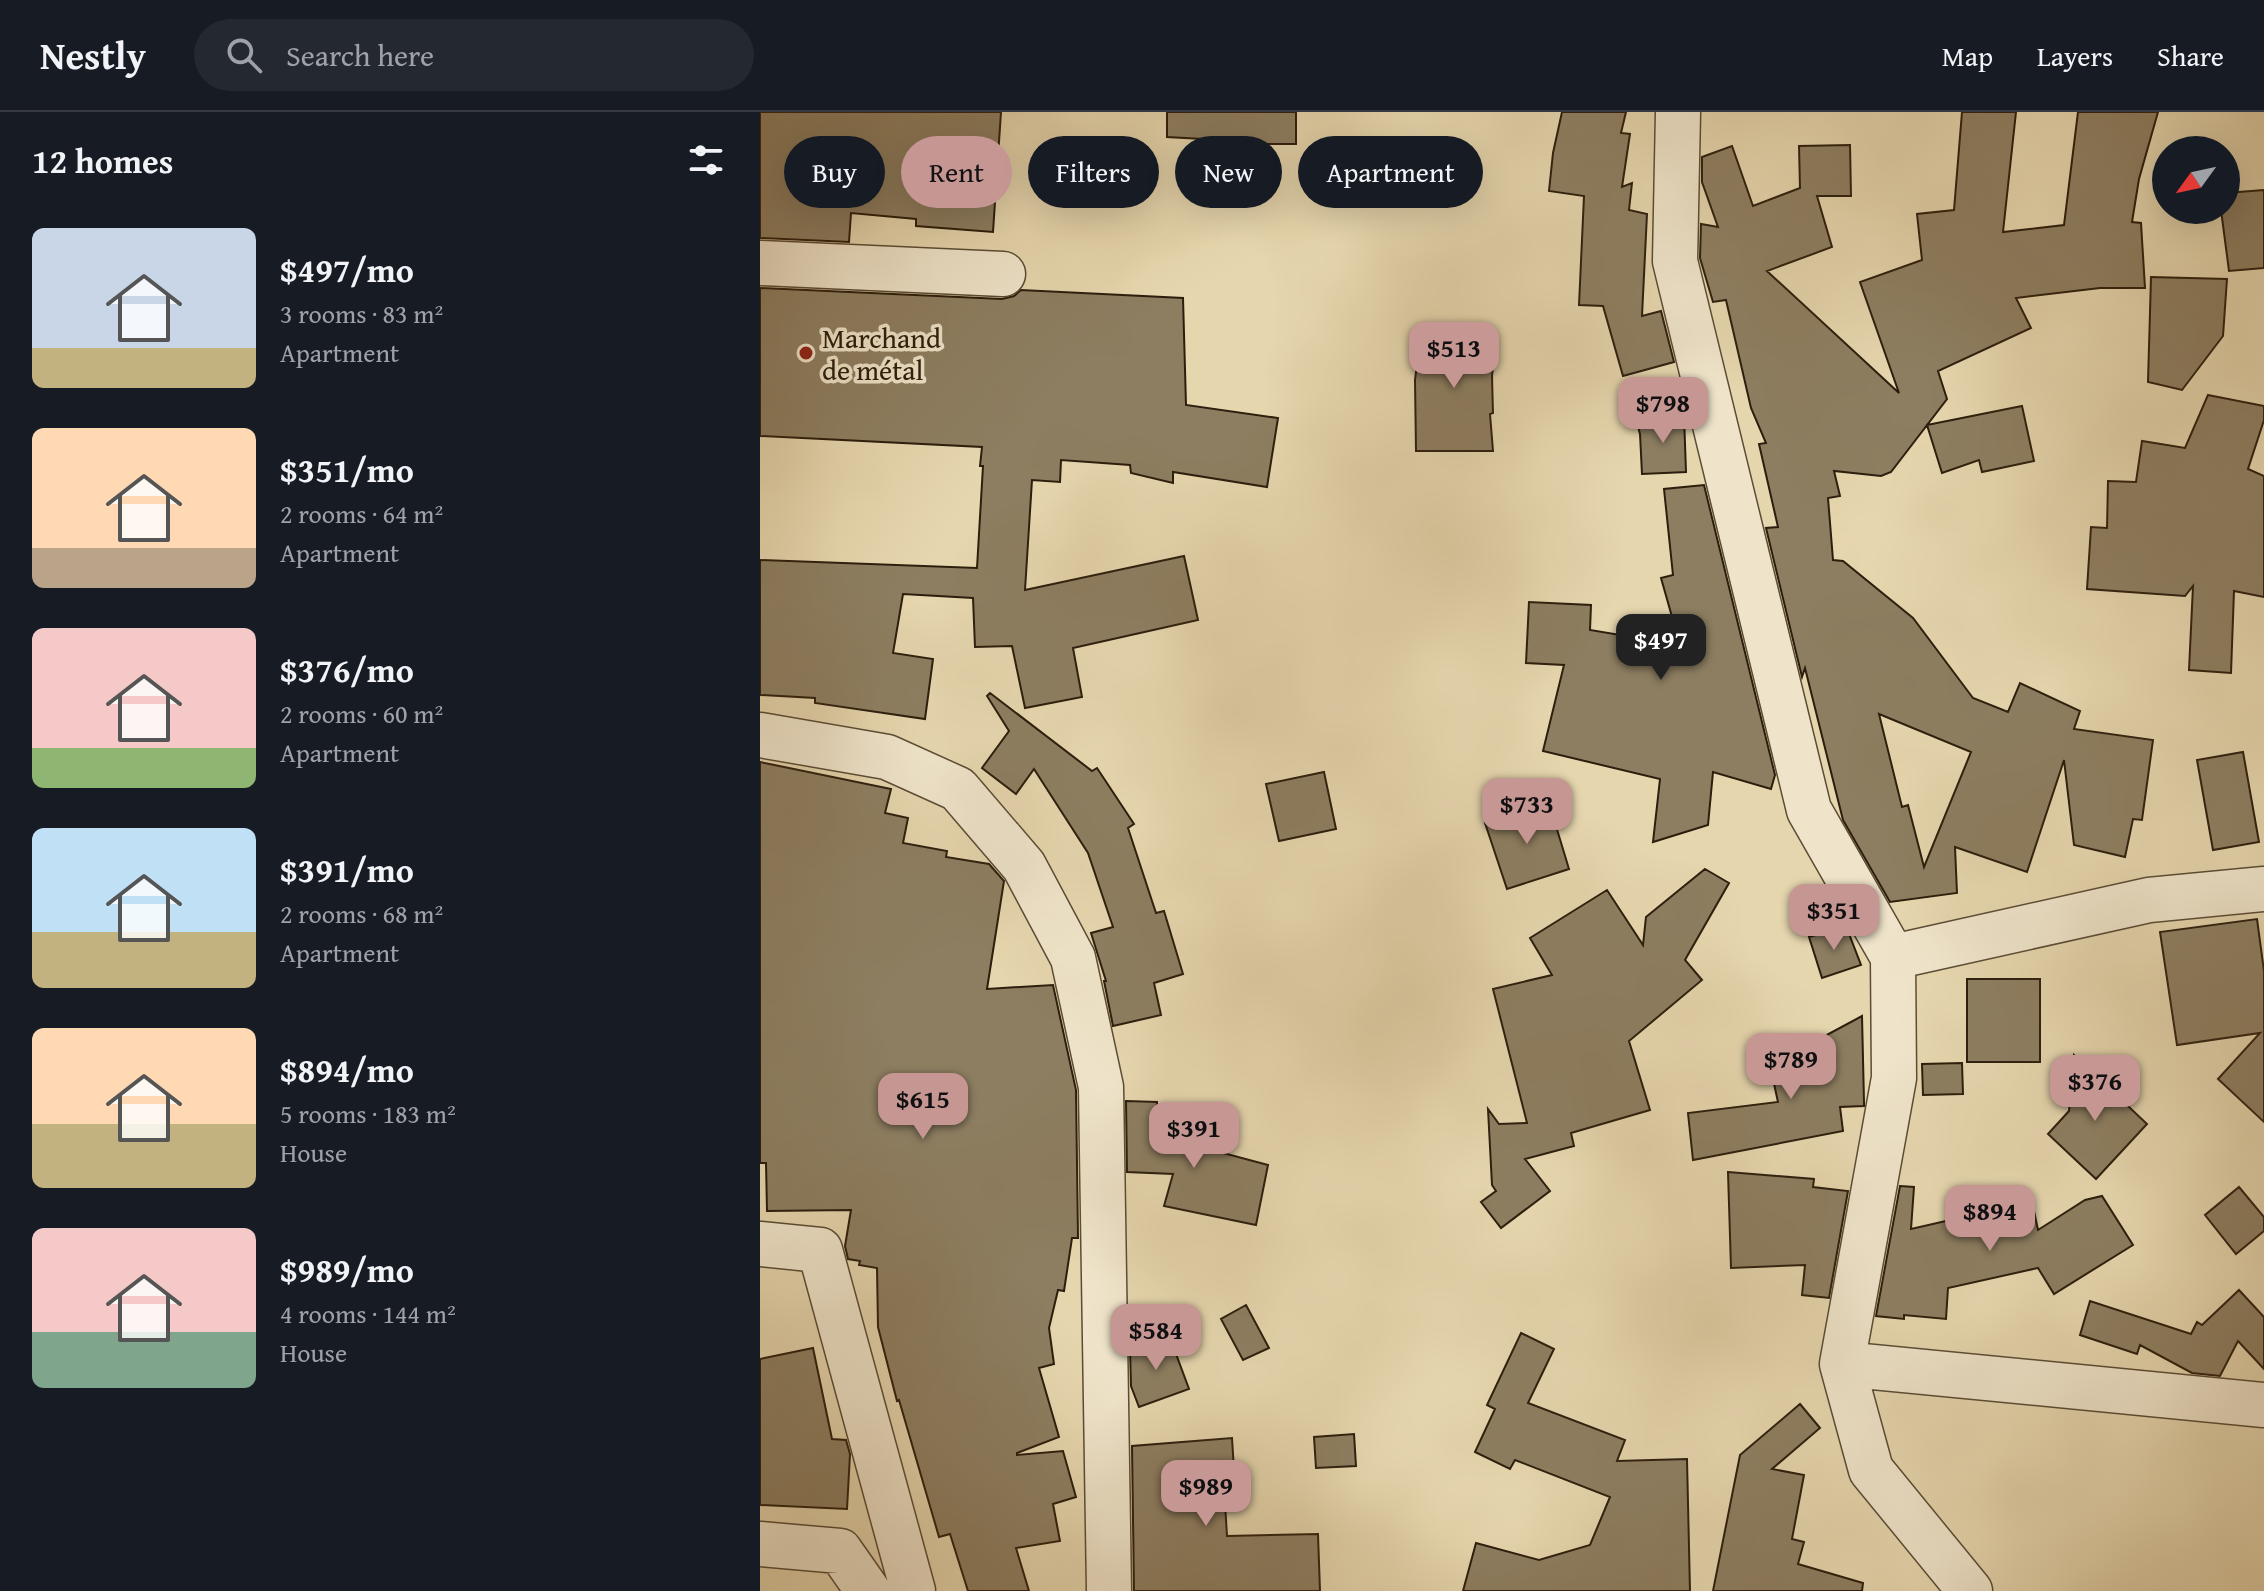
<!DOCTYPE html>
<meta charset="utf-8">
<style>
:root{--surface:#171b24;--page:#242831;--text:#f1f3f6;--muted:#9ea1a6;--line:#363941;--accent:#c59692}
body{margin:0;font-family:"Gentium Book Plus",serif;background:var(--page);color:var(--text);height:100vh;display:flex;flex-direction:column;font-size:30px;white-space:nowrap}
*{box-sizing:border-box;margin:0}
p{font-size:26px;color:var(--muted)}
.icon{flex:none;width:44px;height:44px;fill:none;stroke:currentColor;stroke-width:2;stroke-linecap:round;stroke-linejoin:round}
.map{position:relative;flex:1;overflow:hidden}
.sheet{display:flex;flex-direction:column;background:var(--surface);width:760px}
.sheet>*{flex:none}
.guide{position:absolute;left:24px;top:24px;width:760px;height:72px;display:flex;gap:16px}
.needle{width:52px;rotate:237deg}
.buttons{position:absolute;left:1392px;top:24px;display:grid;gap:16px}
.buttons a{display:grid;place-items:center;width:88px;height:88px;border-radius:50%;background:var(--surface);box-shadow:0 8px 32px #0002;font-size:40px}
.price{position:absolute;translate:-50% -68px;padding:0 18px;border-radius:16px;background:var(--accent);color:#111;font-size:26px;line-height:52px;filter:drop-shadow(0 2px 4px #0008)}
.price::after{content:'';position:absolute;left:50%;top:48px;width:24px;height:18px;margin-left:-12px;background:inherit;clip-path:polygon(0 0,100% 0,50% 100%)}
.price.selected{background:#222;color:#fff}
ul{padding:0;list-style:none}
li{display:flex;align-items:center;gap:24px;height:200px;padding:0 32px}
li span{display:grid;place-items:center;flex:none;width:224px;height:160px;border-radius:12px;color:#555}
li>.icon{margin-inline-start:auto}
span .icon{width:96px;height:96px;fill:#fffc;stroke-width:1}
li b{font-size:34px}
h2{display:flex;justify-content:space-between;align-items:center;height:96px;padding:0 32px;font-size:34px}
.tag{padding:0 28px;border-radius:36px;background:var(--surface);box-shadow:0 8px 32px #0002;font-size:28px;line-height:72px}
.tag.selected{background:var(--accent);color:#111}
header{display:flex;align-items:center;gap:48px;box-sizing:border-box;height:112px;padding:0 40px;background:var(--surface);border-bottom:2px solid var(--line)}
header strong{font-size:38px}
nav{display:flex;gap:44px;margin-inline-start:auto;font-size:28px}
.search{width:560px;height:72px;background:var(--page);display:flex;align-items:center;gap:20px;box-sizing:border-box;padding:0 28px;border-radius:44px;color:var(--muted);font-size:30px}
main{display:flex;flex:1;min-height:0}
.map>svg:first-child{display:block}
.building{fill:#8d7e61;stroke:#2c1e0d;stroke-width:2;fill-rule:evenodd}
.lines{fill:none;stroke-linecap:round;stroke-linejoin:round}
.minor-casing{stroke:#5a4c35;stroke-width:47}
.minor{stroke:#efe4ca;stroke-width:44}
.poi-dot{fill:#8f2418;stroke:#efe4ca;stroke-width:3}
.labels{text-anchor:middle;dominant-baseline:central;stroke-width:7;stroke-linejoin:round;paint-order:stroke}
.poi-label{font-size:28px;fill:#2c1e0d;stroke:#efe4ca;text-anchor:start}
</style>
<header>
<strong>Nestly</strong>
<div class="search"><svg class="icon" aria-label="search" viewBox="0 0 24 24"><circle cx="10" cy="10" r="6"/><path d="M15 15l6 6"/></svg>Search here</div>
<nav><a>Map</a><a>Layers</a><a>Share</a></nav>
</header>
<main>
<section class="sheet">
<h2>12 homes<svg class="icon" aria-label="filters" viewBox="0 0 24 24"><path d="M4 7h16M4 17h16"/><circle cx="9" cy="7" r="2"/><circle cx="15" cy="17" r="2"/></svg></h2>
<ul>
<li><span style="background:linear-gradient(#c9d6e8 75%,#c2b280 0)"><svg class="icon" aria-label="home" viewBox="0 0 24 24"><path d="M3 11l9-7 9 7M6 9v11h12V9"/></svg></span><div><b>$497/mo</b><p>3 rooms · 83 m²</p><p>Apartment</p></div></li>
<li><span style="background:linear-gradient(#ffd9b3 75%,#b9a48a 0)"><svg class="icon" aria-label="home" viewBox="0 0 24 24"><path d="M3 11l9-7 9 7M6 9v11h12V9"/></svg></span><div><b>$351/mo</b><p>2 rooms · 64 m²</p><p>Apartment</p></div></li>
<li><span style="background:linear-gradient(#f6c9c9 75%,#8fb573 0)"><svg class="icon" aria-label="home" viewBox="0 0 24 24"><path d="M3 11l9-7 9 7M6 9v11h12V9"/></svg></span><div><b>$376/mo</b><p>2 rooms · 60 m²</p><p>Apartment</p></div></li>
<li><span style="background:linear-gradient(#bfe0f5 65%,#c2b280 0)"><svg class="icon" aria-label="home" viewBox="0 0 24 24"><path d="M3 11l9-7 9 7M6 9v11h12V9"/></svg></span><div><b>$391/mo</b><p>2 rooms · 68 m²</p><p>Apartment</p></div></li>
<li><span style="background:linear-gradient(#ffd9b3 60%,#c2b280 0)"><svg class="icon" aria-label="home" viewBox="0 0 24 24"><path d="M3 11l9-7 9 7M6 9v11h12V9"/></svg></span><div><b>$894/mo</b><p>5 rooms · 183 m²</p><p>House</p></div></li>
<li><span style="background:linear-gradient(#f6c9c9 65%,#7fa58c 0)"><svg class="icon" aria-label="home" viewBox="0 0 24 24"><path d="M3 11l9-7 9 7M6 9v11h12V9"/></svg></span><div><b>$989/mo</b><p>4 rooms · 144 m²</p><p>House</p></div></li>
</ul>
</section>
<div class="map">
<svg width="1504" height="1479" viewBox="0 0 1504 1479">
<rect width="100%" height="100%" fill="#e6d6ae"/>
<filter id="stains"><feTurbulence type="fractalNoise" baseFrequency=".0025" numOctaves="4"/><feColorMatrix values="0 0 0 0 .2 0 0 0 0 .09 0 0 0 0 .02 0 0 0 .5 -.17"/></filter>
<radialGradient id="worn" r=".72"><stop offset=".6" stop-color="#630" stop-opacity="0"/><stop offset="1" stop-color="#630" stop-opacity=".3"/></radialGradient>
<!-- building -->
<path class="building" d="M0 0H241L233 120 156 114V107L91 101 89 130 0 126Z
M407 0H536V32H479V29L407 25Z
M802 0H866L861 21 870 22 862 75 872 71 869 98 887 102 882 204 901 199 914 250 863 264 843 194 819 193 824 84 789 79 793 41Z
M1202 0H1256L1243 120 1304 113 1318 0H1398L1379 67 1372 110 1381 111 1385 176H1340L1256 186 1271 216 1178 259 1187 287 1131 360 1121 364 1074 359 1080 384 1068 386 1073 448 1083 449 1153 506 1213 586 1248 600 1260 571 1320 599 1314 617 1393 628 1382 708 1373 707 1365 745 1314 733 1304 648 1267 760 1195 735 1197 781 1130 790 1083 708 1045 556 1042 565 1006 416 1018 415 999 332 1006 331 991 296 966 188 953 190 940 146 941 112 958 115 942 70V45L972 34 993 94 1040 76 1039 34 1090 33 1091 84H1057L1072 135 1007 159 1139 281 1100 170 1162 148 1157 102 1194 98ZM1119 602 1211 640 1164 755 1148 693 1142 695Z
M1504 78V156L1469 159 1461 98H1466V81Z
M1391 165 1467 167 1463 224 1422 278 1388 270Z
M0 176 242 187 254 184 261 178 423 186 426 293 518 306 507 375 413 360V371L371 361 370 353 301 348 300 370 272 368 265 478 424 444 438 508 313 536 322 585 265 596 252 534 215 535 213 486 143 482 133 541 173 547 165 607 55 591V586L0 583V448L217 456 223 354H220L222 335 0 324Z
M662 212 737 222 732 264 733 301 730 302 733 339H656L655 268Z
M1448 283 1504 294V308L1488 357 1504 364V485L1474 479 1471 561 1429 558 1433 474 1425 484 1327 477 1331 415 1347 416 1348 369 1376 370 1382 329 1425 336Z
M1262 294 1274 349 1222 360 1219 348 1182 361 1167 313Z
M924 304 926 360 882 362 880 322 876 307Z
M944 373 1015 663 1011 677 953 660 948 713 893 730 900 667 783 639 804 553 766 551 769 490 831 493 830 518 920 533 901 466 913 463 904 377Z
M230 581 332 659 337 656 374 712 368 716 396 801 404 799 423 862 394 871 401 903 353 914 344 869H346L331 821 353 815 328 741 274 657 256 682 222 656 249 619 227 584Z
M1483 640 1499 730 1453 738 1437 648Z
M0 650 131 677 125 701 148 706 143 731 187 739 186 745 229 752 244 769 227 877 293 873 316 978 318 1126H312L304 1179 298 1178 289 1216 294 1252 279 1256 299 1325 257 1341V1343L303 1339 316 1385 293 1392 300 1429 256 1436 269 1479H208L190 1422 179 1425 139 1288 137 1289 118 1215 117 1156 99 1153 100 1149 88 1147 85 1134 91 1098 7 1099 6 1051H0Z
M564 660 576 717 519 729 506 672Z
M789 691 809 757 747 777 725 711Z
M945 757 969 771 925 848 942 868 869 929 890 998 811 1021 814 1034 765 1047 790 1079 741 1116 721 1090 736 1079 732 1073 728 997 739 1012 767 1011 733 877 792 863 770 826 847 778 883 833 886 805Z
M1497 807 1504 859V1010L1458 967 1500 921 1417 933 1400 820Z
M1086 814 1101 853 1062 866 1049 825Z
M1207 867H1280V950H1207Z
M1102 904 1104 990V994L1080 995 1083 1019 933 1048 928 1001 1018 990 1011 958 1059 948 1050 932Z
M1314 943 1387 1012 1336 1067 1288 1022 1309 999Z
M1202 951 1203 982 1163 983 1162 952Z
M366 989 397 990 396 1023 508 1053 496 1113 404 1094 413 1062 367 1060Z
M968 1060 1054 1067 1053 1075 1088 1079 1069 1186 1042 1183 1045 1153 971 1156Z
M1140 1074 1154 1075 1151 1117 1234 1098 1236 1107 1274 1099 1278 1118 1325 1088 1342 1084 1373 1133 1294 1182 1278 1156 1188 1176 1186 1207 1144 1203V1207L1116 1204Z
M1479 1075 1504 1105V1119L1476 1142 1445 1103Z
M1479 1178 1504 1205V1257L1478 1229 1460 1264 1432 1261 1380 1233 1377 1242 1320 1223 1330 1189 1431 1222 1437 1210 1442 1213Z
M486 1193 509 1236 483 1248 461 1207Z
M761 1221 794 1237 768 1291 865 1328 857 1349 927 1347 930 1479H703L716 1431 779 1448 830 1433 850 1385 755 1348 750 1357 715 1340 735 1297 727 1293Z
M409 1223 429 1277 379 1295 371 1274 370 1237Z
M53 1236 72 1327 86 1328 90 1342 87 1397 0 1393V1247Z
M1040 1292 1060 1316 1012 1357 1044 1363 1032 1427 1044 1430 1038 1452 1103 1471 1102 1479H953L980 1343Z
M594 1322 596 1354 556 1356 554 1325Z
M472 1326 474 1358H463L467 1424 558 1422 560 1479H374L372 1334Z"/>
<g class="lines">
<!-- minor casing -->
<g class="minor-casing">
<path id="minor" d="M918 0 915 149 1049 698 1133 845 1134 966 1082 1252 1111 1358 1210 1479
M0 151 243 162
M0 623 127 645 198 677 264 754 313 846 341 975 349 1479
M1133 845 1389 788 1504 777
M0 1132 60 1138 153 1479
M1082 1252 1504 1293
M0 1432 80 1439 108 1479"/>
</g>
<!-- minor -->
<use href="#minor" class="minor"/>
</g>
<!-- markers -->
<circle class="poi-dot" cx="46" cy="241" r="8"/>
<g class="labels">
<!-- poi labels -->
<g class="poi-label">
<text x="62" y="225">Marchand<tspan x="62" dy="32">de métal</tspan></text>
</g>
</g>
<rect width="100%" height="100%" filter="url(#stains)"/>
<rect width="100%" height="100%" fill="url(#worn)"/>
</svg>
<div class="buttons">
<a><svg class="needle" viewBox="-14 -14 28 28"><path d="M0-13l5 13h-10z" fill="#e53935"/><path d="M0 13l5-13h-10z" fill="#9ea1a6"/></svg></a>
</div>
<b class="price" style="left:694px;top:278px">$513</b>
<b class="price" style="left:903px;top:333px">$798</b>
<b class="price selected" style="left:901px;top:570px">$497</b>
<b class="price" style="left:767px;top:734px">$733</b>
<b class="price" style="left:1074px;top:840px">$351</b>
<b class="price" style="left:1031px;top:989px">$789</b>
<b class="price" style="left:1335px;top:1011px">$376</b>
<b class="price" style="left:163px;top:1029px">$615</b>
<b class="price" style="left:434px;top:1058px">$391</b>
<b class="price" style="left:1230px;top:1141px">$894</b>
<b class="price" style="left:396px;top:1260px">$584</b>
<b class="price" style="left:446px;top:1416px">$989</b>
<div class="guide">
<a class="tag">Buy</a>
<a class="tag selected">Rent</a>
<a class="tag">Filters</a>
<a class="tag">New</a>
<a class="tag">Apartment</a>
</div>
</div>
</main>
